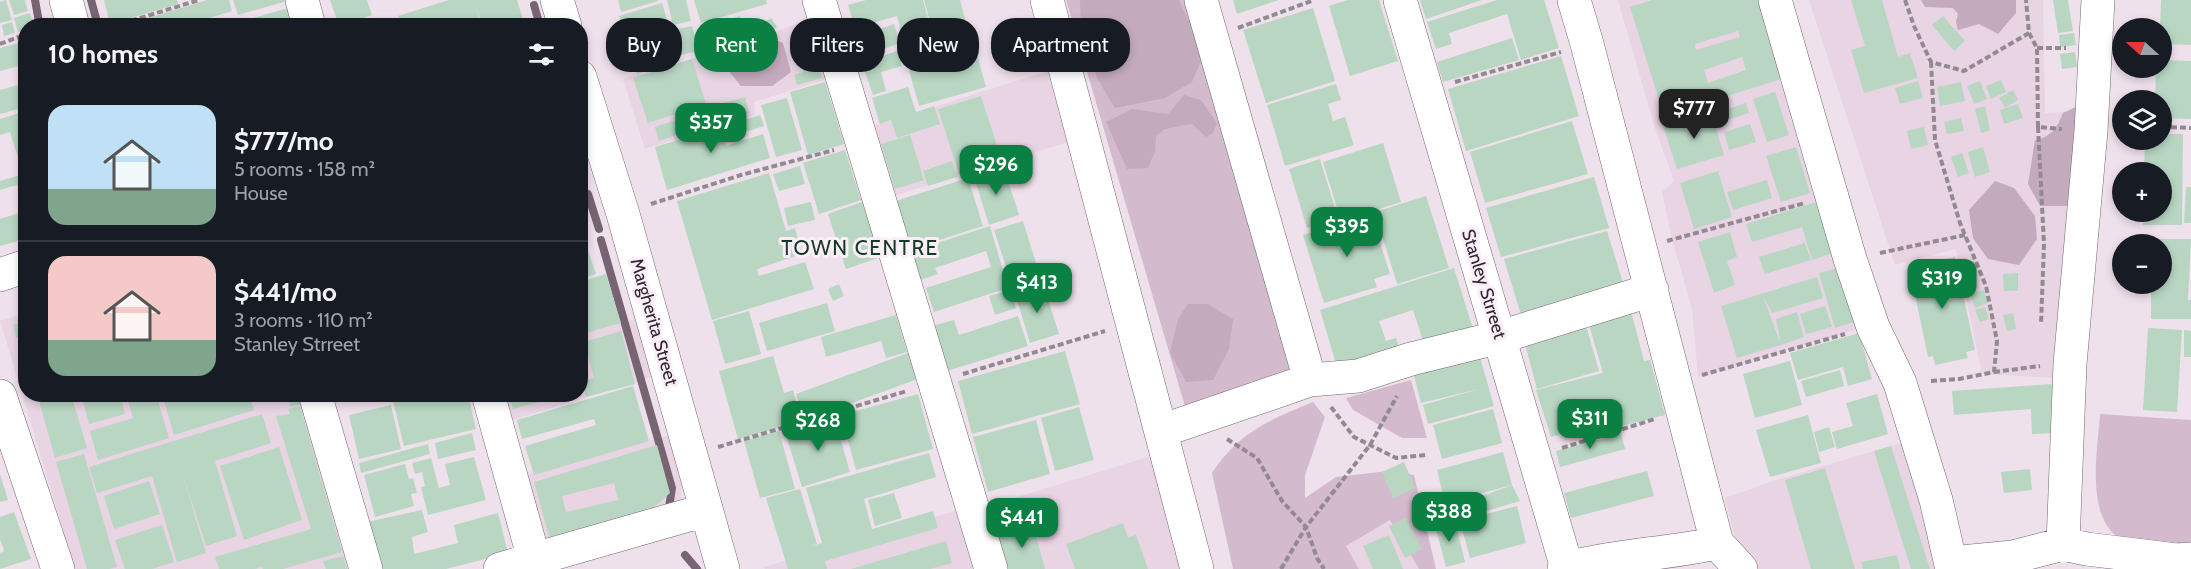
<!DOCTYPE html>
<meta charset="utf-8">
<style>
:root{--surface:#171b24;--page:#20242c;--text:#f1f3f6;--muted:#9ea1a6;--line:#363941;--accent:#0b8043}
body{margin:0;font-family:Cabin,sans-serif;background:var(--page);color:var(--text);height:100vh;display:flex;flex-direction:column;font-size:22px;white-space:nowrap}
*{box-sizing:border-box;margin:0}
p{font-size:20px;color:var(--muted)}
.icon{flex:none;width:33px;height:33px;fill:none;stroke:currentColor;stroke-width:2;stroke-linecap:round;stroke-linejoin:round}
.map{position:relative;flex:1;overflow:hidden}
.drawer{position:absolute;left:18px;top:18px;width:570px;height:384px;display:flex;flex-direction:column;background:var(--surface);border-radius:24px;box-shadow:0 3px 9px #0003}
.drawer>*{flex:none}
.guide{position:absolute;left:606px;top:18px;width:570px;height:54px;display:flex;gap:12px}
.needle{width:39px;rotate:291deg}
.tools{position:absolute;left:2112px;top:18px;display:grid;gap:12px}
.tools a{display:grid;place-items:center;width:60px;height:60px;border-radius:50%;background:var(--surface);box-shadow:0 3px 9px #0003;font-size:30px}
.price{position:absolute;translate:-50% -51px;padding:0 14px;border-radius:12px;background:var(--accent);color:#fff;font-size:20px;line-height:39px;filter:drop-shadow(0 2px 3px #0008)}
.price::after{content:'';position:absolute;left:50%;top:36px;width:18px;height:14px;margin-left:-9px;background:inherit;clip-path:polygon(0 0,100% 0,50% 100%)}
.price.on{background:#222;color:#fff}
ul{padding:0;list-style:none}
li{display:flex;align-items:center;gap:18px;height:150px;padding:0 30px}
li+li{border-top:2px solid var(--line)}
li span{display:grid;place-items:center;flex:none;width:168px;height:120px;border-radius:18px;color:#555}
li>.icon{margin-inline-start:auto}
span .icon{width:72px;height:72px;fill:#fffc;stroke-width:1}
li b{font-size:26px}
h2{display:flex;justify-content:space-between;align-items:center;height:72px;padding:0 30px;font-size:26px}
.pill{padding:0 21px;border-radius:24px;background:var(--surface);box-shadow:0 3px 9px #0003;font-size:21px;line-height:54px}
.pill.on{background:var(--accent);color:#fff}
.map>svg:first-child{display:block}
.built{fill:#e8d4e3}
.green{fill:#d3bbcd}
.forest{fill:#c4aabd}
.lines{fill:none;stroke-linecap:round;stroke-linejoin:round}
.stream{stroke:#776472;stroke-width:8}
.building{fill:#b9d6c3;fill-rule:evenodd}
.minor-casing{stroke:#72666f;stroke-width:34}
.path{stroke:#938990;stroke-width:4;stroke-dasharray:6 3;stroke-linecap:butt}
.minor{stroke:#fff;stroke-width:33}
.labels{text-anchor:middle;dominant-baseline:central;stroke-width:6;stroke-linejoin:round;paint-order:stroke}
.street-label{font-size:18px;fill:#2d282b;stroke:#fceef8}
.quarter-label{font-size:21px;letter-spacing:1.5px;fill:#123a24;stroke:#fceef8}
</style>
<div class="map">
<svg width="2191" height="569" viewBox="0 0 2191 569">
<rect width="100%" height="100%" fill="#efe1eb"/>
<!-- built -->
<path class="built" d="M1618 0H1778L1878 323 1698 377 1692 309 1672 239 1662 192 1674 181 1654 125Z
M1809 0H2043L2045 113 2094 110 2077 379 1982 374 1956 249 1895 265Z
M813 17 832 77 754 102 755 115 645 149 623 79 758 39Z
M1057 68 1075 140 893 196 871 127Z
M25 313 26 394 306 395 356 569H75L0 321Z
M638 318 654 376 506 422 497 395 580 394 581 335Z
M670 435 682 481 680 510 543 552 519 476Z
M1911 440 1951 569H1750L1740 558 1725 498 1776 480Z
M1164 452 1188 569H1004L985 507Z
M965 508 982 565 970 569H765L764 567Z
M1390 520 1419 569H1359L1346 546Z"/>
<!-- green -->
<path class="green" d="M1066 0H1190L1293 372 1186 410Z
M1411 380 1427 438H1402L1353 410 1346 398Z
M1313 402 1325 417 1305 475V498L1336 477 1388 471 1414 475 1436 569H1419L1390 520 1346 546 1359 569H1233L1212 473C1239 432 1269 420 1313 402Z
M2100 414 2191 420V542L2133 547C2127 543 2119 539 2114 534 2086 508 2098 447 2100 414Z"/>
<!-- forest -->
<path class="forest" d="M1080 0H1179L1204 54 1192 82 1165 98 1115 108 1098 80 1081 33Z
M1921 0H2016V13L1998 34 1979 24 1958 30 1956 22 1958 14 1953 8 1925 7Z
M770 37 783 43 791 72 772 86H741L728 70 715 65 716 47Z
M1184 95 1201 100 1217 123 1213 133 1206 137 1192 124 1165 129 1156 136 1155 152 1148 168 1127 169 1106 122 1132 109 1168 114Z
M2078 106 2076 206H2040L2028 184 2035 140C2051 137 2057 128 2063 113Z
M1995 181 2014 188 2035 216 2037 239 2019 265 1988 259 1973 238 1969 210Z
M1188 304H1208L1233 319 1229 349 1213 380 1186 382 1170 353 1178 319Z"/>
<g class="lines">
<!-- stream -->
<path class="stream" d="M35 0 39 22
M91 0 97 22
M534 5 540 26
M580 178 582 182
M588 194 599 229
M601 240 672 488 668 514
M685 555 697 569"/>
</g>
<!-- building -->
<path class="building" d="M6 0 12 20 0 23V2Z
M9 0H25L28 11 14 15Z
M104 0H177L178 4 110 24Z
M207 0H229L232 11 184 26H123Z
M233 0H287V1L238 15Z
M330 0H367L372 15 339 26Z
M449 0H517L525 26H482L476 7 481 26H446V23L439 26H401L398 16Z
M618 0H658V1L621 12Z
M667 0H686L691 21 673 25Z
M694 0H766L767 4 701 23Z
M866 0H923L935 45 907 53 897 16 855 28 848 5Z
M924 0H960L969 34 936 43Z
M1233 0H1279L1237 14Z
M1348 0H1379L1398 61 1350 76 1329 6Z
M1420 0H1482L1426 19Z
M1497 0H1544L1559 48 1521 60 1507 14 1449 33 1452 44 1436 49 1427 22Z
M1652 0H1760L1784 78 1664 116 1630 7ZM1738 31 1740 37 1696 50 1695 44ZM1742 57 1746 70 1708 83 1704 70Z
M1851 0H1882L1898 57 1910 53 1918 78 1864 93 1851 50 1865 46Z
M2053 0H2068L2073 31 2058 33Z
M2161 0H2191V45L2162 44V28H2160Z
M662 3 680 61 637 74 619 16Z
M295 6 300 26H240L239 22Z
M1313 8 1335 81 1266 103 1243 30Z
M30 13 34 26H26V30L18 32 14 18Z
M740 16 746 35 708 47 702 28Z
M1943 16 1965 41 1954 51 1932 25Z
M771 18 777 27 763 36 757 26Z
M12 22 15 33 4 36 2 25Z
M894 24 900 43 858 58 852 39Z
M692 26 699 51 680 55 674 30Z
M808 28 822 78 797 85 794 75 803 72 792 33Z
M2074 33 2076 45 2060 47 2059 35Z
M972 37 986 87 919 106 905 56Z
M1512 38 1519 60 1443 82 1437 62Z
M26 41V71L23 65 0 71V48Z
M768 43 770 60 756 62 754 45Z
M897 51 902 66 881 72 886 91 873 95 862 63Z
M2075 52 2077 67 2062 69 2060 54Z
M1561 56 1579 116 1466 151 1448 89Z
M692 59 706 104 648 123 633 78Z
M2162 60 2191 61V119L2162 118V100H2155L2156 68H2162Z
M2001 80 2006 92 1991 99 1986 86Z
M1918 81 1923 98 1900 104 1895 88Z
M1980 81 1987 99 1974 104 1967 86Z
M825 82 844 144 808 155 790 92Z
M1961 82 1965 101 1940 106 1937 87Z
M26 83V107L0 114V90Z
M1336 84 1341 100 1328 104 1333 121 1345 117 1354 145 1285 166 1267 105Z
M908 87 916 112 934 106 940 124 897 138 891 120 880 124 872 98Z
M2013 90 2018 100 2005 108 1999 98Z
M1775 92 1789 135 1767 142 1753 99Z
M981 96 1002 161 959 174 938 109Z
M745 97 749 113 690 129 686 113Z
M787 98 802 150 776 157 761 105Z
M1746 103 1749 113 1719 123 1716 113Z
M2018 104 2023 118 2004 124 2000 110Z
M1985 106 1990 131 1981 133 1975 109Z
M26 111V239L0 246V219L25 211 17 185 0 190V181L23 174 10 132 0 135V119Z
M1711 111 1724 155 1677 169 1663 126Z
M760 115 764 126 724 139 726 146 763 134 770 158 667 190 655 147Z
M681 118 685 132 659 141 655 127Z
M1961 118 1964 131 1947 134 1944 122Z
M1572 121 1588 174 1485 203 1470 152Z
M1750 124 1756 142 1729 150 1724 132Z
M1924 127 1928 145 1911 149 1907 131Z
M2162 134H2183L2182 225H2143L2144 212H2162V172H2144L2145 140H2162Z
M910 135 924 180 895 189 881 144Z
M1383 143 1401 202 1341 221 1323 162Z
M1796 147 1810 193 1781 202 1766 156Z
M1983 147 1990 172 1975 177 1968 152Z
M845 150 861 200 819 214 803 163Z
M1962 153 1969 173 1958 177 1951 157Z
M1320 159 1338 218 1307 228 1289 169Z
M952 161 957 177 928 186 923 171Z
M800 166 805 184 779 191 773 174Z
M1004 168 1019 215 989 225 974 177Z
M1718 171 1732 217 1694 229 1680 183Z
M769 173 786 231 795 228 802 254 757 269 759 276 805 262 814 289 712 320 677 201Z
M1594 177 1609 228 1501 257 1486 208Z
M968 178 983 226 911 249 896 201Z
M1767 180 1772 198 1733 210 1727 192Z
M2186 187H2191V223H2184Z
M1426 196 1449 268 1397 284 1375 212Z
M1823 200 1839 251 1812 260 1802 227 1752 242 1746 224Z
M811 202 815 220 788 226 784 208Z
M862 202 881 257 846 269 828 214Z
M1371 214 1390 274 1374 279 1377 287 1324 303 1303 235Z
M1023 221 1040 276 1012 285 994 230Z
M990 226 1008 288 934 312 926 288 991 267 986 251 935 268 938 274 918 281 909 252Z
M580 227 596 274 580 279Z
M1607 231 1624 286 1521 315 1504 259Z
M1730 232 1737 257 1727 261 1735 285 1714 293 1698 242Z
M2152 239H2191L2188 300H2191V319H2151V284H2162V244H2152Z
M1805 243 1811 260 1765 274 1759 257Z
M1955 257 1975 350 1966 352 1968 358 1935 365 1933 356 1928 357 1909 266Z
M1974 261 1976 281 1964 282 1962 263Z
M1454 268 1474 332 1425 347 1413 310 1379 321 1386 341 1396 338 1401 354 1339 374 1320 310Z
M1838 268 1854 322 1835 328 1819 273Z
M2018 273V291H2004L2003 274Z
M606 274 621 323 580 335V282Z
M1817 277 1823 298 1772 313 1763 296 1781 345 1737 358 1721 306Z
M839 284 844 296 833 301 828 289Z
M1043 284 1059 334 1030 343 1015 293Z
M1010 290 1016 308 995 315 989 296Z
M1984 290 1988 303 1975 308 1970 294Z
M827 303 835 331 767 351 759 323Z
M1825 306 1832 327 1806 334 1800 314Z
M1985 307 1989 319 1980 322 1975 310Z
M749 311 761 354 725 364 713 321Z
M1631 311 1644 361 1650 360 1665 415 1618 427 1615 416 1551 437 1536 390 1603 373 1588 321Z
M1797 312 1804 337 1781 345 1776 319Z
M2013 313 2016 329 2007 331 2003 315Z
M896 315 907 352 886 358 881 341 826 357 821 337Z
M1018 316 1028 346 947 371 932 326 954 320 959 335Z
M26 321V354H25L20 337 16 338 13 325Z
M1585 322 1599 371 1537 389 1524 340Z
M2148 328 2182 330 2177 412 2143 410Z
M2184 330 2191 331V357H2184Z
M621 331 635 384 586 397 582 381 594 378 584 342Z
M1859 333 1872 379 1848 386 1843 367 1798 380 1790 353Z
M1477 347 1494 406 1428 424 1423 405 1479 389 1421 403 1411 364Z
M1065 351 1080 404 972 434 958 381Z
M908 353 918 379 805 420 796 394Z
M773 356 784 393 793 390 802 421 738 439 719 371Z
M1790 361 1802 405 1755 418 1743 374Z
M1840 370 1844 386 1806 397 1801 381Z
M2053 384 2056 433 2032 434 2031 409 1954 415 1952 391Z
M633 386 649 441 534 475 525 446 596 425 594 419 522 439 517 420Z
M37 394H71L87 448 55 458Z
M81 394H120L125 414 89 424Z
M126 394H156L169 438 98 460 90 431 133 418Z
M162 394H249L254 410 174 435Z
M287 394H300L303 403 291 407Z
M342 394H371V395L343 402Z
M424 394H468L476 429 404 446 393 402Z
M509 394H565V395L513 409Z
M918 394 933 449 856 470 841 415Z
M1877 394 1888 434 1837 449 1832 432 1853 426 1846 403Z
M391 405 401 449 359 459 349 415Z
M300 406 342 552 283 569H263L262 567 255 569H219L215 557 311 529 276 416 290 414 288 409Z
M1079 407 1094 460 1055 471 1041 418Z
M1493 409 1502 443 1442 459 1433 425Z
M262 414 271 443 215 461 237 536 206 546 182 472 206 553 177 562 152 476 97 493 89 467Z
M1808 415 1821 463 1770 477 1756 430Z
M834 417 850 472 802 487 785 432Z
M1036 420 1050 474 988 492 973 437Z
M1829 427 1835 447 1819 452 1814 432Z
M779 431 795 489 760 498 744 441Z
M472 433 476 450 438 459 435 443Z
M1621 434 1625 449 1560 467 1556 451Z
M428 444 430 454 361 473 359 463Z
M657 445 670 493 651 510 550 540 534 482ZM614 483 618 500 566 512 562 496Z
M1891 446 1930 569H1911L1874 451Z
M279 447 302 520 244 540 220 466Z
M1503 452 1512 485 1520 501 1453 521 1449 505 1488 494 1512 485 1445 503 1437 470Z
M929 453 936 477 864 499 872 529 933 511 938 528 825 561 827 569H788L766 498 800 489 817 544 808 547 822 543 806 488Z
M84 454 117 567 109 569H87L56 462Z
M474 457 486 500 428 515 421 487 425 486 422 472 415 474 412 463 431 458 439 488 450 485 445 464Z
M1404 462 1415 488 1393 498 1382 472Z
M405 464 409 479 413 478 417 493 411 494 414 506 375 517 364 475Z
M1825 468 1855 569H1811L1785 480Z
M2030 469 2032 490 2004 493 2001 472Z
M1647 471 1654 496 1571 518 1564 493Z
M0 474 8 500 0 502Z
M149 481 160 514 114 529 104 496Z
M894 493 902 518 875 526 868 500Z
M1517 506 1526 543 1470 558 1460 521Z
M422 510 428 532 412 537 414 554 458 543 454 525 498 513 508 553 446 569H379L367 522Z
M14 512 31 559 0 569V553L4 551 0 539V517Z
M1440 516 1444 528 1456 525 1465 562 1446 567 1433 518Z
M1406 518 1422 549 1405 558 1389 526Z
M1123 523 1128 538 1136 535 1148 569H1075L1066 544Z
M162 525 174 562 152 569H125L115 540Z
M1033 525 1045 569H1008L998 534Z
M1389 535 1403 569H1373L1363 546Z
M946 541 952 563 930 569H851Z
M1897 555 1900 569H1863L1861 562Z
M343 556 347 569H326L323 561Z"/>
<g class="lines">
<!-- minor casing -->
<g class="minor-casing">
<path id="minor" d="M66 0 73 26
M302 0 309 26
M557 0 565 26
M819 0 991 569
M1047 0 1197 569
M1400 0 1567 568
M1574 0 1587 44 1717 543 1741 569
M1775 0 1850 259 1873 327 1900 383 1936 500 1952 569
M580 77 623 214 723 569
M0 275 26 266
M1310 380 1358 376 1411 359 1500 337 1652 290
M315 394 366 569
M488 394 534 559
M0 396 58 569
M1161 431 1310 380 1201 0
M2063 544 2070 364 2091 131 2098 0
M1951 563 2013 557 2063 544 2087 549 2176 560 2191 559
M500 569 706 510
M1564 569C1615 555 1667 554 1717 543"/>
</g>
<!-- path -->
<path class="path" d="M1905 0 1914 26 1931 62 1964 71 2029 33 2026 0
M114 26 199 0
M1238 28 1314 0
M2029 33 2037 48 2038 127 2062 129
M0 44 26 34
M2037 48H2066
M1455 82 1561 52
M2038 127 2044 244 2041 324
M2162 127 2191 128
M651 204 741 175 834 150
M1667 241 1805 203
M1880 253 1965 235
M1994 372 2040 366
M963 374 1105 331
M1702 375 1845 334
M1931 381 1959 379 1994 372 1997 341 1986 286 1960 223 1935 140 1931 62
M1331 407 1354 437 1396 458 1426 455
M1227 439 1257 458 1282 501 1306 527 1317 558 1324 569
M718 447 907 391
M1562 448 1655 419
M1281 569 1306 527 1370 445 1397 396"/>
<!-- minor -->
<use href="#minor" class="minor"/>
</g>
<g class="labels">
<!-- street labels -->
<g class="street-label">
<text transform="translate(1484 284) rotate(73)">Stanley Strreet</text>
<text transform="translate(654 322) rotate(74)">Margherita Street</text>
</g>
<!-- quarter labels -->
<g class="quarter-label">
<text x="860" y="247">TOWN CENTRE</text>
</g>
</g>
</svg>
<div class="tools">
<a><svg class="needle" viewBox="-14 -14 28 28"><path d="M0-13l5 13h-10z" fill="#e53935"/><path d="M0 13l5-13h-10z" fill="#9ea1a6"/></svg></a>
<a><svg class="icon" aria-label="layers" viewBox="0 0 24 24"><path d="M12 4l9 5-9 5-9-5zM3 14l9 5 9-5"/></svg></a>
<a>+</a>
<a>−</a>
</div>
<b class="price on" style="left:1694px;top:140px">$777</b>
<b class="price" style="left:711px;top:154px">$357</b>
<b class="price" style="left:996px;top:196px">$296</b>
<b class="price" style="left:1347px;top:258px">$395</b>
<b class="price" style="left:1942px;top:310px">$319</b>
<b class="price" style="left:1037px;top:314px">$413</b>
<b class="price" style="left:1590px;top:450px">$311</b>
<b class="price" style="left:818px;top:452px">$268</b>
<b class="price" style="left:1449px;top:543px">$388</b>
<b class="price" style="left:1022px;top:549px">$441</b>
<div class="guide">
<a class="pill">Buy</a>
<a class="pill on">Rent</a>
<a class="pill">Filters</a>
<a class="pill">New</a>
<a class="pill">Apartment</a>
</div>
<section class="drawer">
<h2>10 homes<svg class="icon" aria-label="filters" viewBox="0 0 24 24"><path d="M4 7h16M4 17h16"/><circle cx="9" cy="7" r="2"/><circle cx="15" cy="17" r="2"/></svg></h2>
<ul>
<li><span style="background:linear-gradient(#bfe0f5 70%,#7fa58c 0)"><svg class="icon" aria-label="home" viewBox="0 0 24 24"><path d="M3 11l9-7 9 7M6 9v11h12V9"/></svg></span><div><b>$777/mo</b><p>5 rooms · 158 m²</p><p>House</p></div></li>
<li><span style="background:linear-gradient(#f6c9c9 70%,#7fa58c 0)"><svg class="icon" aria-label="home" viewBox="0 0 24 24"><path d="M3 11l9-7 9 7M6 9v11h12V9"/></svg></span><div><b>$441/mo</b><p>3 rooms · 110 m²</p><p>Stanley Strreet</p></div></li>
</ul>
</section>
</div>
